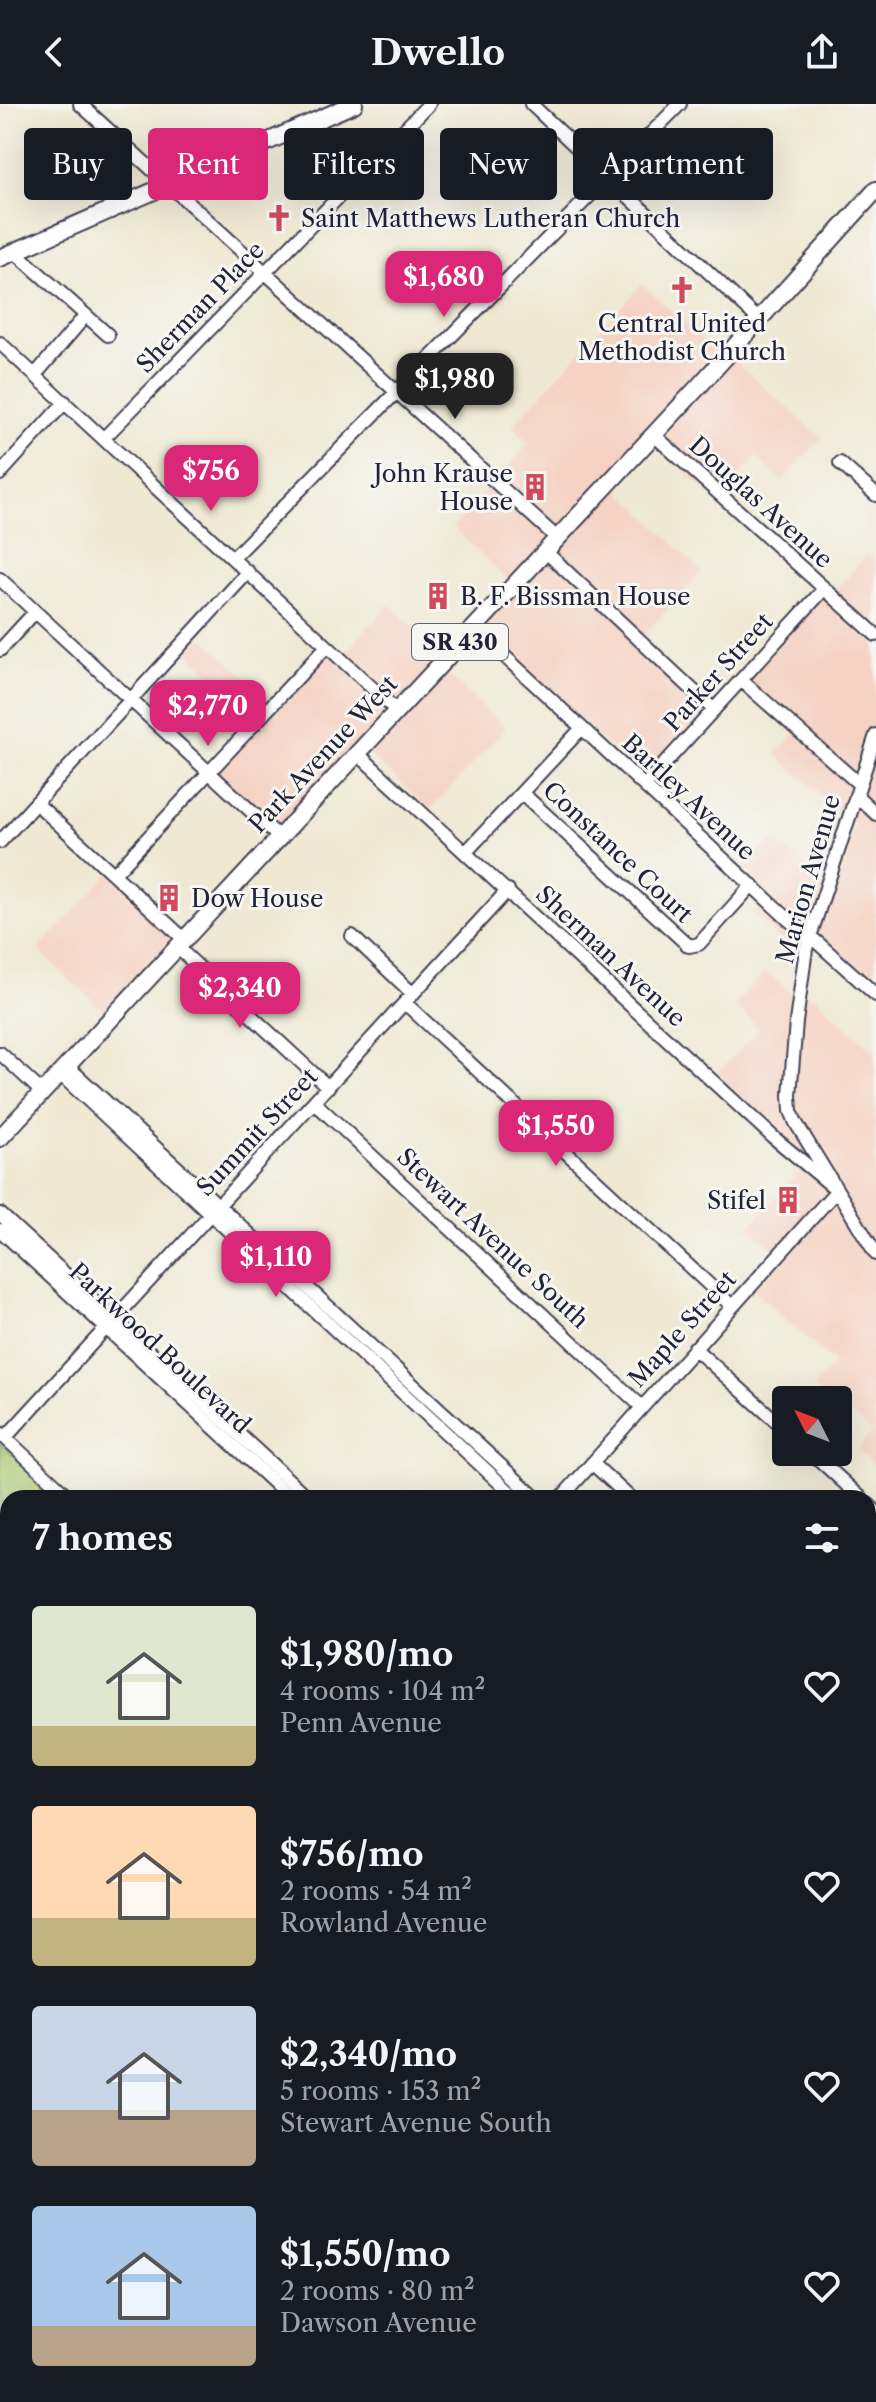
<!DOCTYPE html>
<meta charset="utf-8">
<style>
:root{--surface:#171b24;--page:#242831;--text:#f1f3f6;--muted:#9ea1a6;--accent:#db2777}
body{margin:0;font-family:"Libre Caslon Text",serif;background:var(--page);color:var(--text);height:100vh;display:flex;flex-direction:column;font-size:30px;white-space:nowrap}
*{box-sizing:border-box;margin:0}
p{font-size:26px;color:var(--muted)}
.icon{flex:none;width:44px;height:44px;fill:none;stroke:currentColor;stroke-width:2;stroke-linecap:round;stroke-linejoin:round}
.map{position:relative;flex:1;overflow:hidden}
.sheet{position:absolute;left:0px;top:1386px;width:876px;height:912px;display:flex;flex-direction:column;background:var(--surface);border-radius:24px 24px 0 0;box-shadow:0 8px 32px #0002}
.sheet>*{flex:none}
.guide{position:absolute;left:24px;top:24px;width:828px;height:72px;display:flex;gap:16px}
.needle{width:52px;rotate:312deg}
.buttons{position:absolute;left:772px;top:1282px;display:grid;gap:16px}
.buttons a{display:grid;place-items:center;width:80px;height:80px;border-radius:8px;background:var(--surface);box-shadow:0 8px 32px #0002;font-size:40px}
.price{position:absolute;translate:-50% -68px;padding:0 18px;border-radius:16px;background:var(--accent);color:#fff;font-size:26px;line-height:52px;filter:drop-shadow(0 2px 4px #0008)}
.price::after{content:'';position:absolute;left:50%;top:48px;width:24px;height:18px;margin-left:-12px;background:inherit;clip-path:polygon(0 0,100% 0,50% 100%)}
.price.on{background:#222;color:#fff}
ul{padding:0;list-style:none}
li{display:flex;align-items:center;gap:24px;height:200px;padding:0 32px}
li span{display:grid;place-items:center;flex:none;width:224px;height:160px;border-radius:8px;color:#555}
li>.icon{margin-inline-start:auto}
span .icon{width:96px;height:96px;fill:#fffc;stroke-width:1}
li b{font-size:34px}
h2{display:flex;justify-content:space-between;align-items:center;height:96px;padding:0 32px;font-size:34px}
.pill{padding:0 28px;border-radius:8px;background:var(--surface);box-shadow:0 8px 32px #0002;font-size:28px;line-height:72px}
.pill.on{background:var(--accent);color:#fff}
header{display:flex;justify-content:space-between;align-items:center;height:104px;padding:0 32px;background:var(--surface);font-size:36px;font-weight:800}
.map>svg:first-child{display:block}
.built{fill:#f5d2c3}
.green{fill:#a8c870;stroke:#657556;stroke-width:2}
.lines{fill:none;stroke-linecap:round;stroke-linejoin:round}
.minor-casing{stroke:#414052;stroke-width:16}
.major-casing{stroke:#414052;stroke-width:20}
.minor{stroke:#fff;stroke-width:12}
.major{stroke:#fff;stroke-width:16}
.labels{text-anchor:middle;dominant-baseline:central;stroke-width:6;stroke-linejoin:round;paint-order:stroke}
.shield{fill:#f6f6f2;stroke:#626272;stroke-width:2}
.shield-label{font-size:22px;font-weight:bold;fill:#22223b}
.poi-label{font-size:24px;fill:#22223b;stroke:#f6f6f2;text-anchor:start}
.street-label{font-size:24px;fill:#22223b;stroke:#f6f6f2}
</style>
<header><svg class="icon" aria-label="back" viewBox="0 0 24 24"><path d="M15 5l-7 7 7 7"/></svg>Dwello<svg class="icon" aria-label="share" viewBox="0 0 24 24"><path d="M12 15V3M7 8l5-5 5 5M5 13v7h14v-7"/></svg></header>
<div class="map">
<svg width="876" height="2298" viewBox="0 0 876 2298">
<rect width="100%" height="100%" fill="#f6f6f2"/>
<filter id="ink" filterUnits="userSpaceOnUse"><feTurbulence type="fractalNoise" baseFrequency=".0125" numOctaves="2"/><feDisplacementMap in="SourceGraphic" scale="16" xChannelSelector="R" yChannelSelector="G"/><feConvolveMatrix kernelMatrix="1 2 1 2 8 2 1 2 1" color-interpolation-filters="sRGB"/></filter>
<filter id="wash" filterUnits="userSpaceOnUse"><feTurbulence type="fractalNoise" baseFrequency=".006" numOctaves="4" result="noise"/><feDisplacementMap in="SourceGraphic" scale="32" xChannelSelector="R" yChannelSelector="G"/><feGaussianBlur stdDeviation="1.8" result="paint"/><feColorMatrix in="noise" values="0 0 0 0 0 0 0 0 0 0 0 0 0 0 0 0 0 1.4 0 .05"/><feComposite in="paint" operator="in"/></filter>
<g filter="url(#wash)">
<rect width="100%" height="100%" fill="#efe9d4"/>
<!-- built -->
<path class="built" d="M642 180 717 249 722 245 822 334 782 377 757 353 716 396 657 341 617 383 702 468 637 538 708 607 646 675 478 523 515 484 453 423 529 339 512 322Z
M867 451 876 458V875L871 881 818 834 810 862 753 810 769 791 743 762 774 735 832 786 854 720 775 650 795 629 742 581 823 492 827 495Z
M389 500 446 554 439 563 506 624 430 706 366 647 280 743 209 675 259 619 185 546 200 531 277 601 332 542 343 551Z
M109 769 186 842 115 918 38 846Z
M765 867 790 888 815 893 875 948 876 1363 857 1346 872 1328 838 1299V1296H828L813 1283 834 1259 753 1186 782 1153 749 1123 808 1057 716 971 759 925 734 901Z"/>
<!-- green -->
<path class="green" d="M0 1338 60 1394H8V1770L0 1777Z"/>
</g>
<g filter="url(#ink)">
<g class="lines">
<!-- minor casing -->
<g class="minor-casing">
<path id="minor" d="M80 0 557 434
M531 0 759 216
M15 148 108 231
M0 239 397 607
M35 271 86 211
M653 330 876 531
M104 334 429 0
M840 359 876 391
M0 370 65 298
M545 447 714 606
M233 454 680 0
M0 475 279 733
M474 524 789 816 818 839 876 891
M0 546 35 508
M741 576 859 680
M876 631 806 845 796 918 790 991 791 1007 796 1019 876 1150
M357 649 773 1033 837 1086
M645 681 824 485
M522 689 689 842 699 840 752 781
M856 691 876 710
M36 699 184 835
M0 738 248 468
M466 748 582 624
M114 770 327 542
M352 832 413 890
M177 843 328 983
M405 899 732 1202
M0 949 43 989
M67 962 536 1394
M60 970 516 1394
M314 998 642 1303
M0 1110 308 1394
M0 1126 290 1394
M694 1244 786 1326
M0 1329 70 1394
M5 1334 508 786
M811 1348 861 1394
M592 1359 630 1394
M561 1394 837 1086
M868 1400 876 1408
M868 1459 876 1450
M868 1708 876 1699
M0 1814 8 1821
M0 1853 4 1848
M868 1938 876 1928
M0 2033 8 2024
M0 2048 8 2055
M868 2078 876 2085
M868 2116 876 2107
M0 2202 8 2210
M32 2290 34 2298
M465 2290 476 2298
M687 2290 696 2298
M221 2298 231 2290
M405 2298 412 2290
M708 2298 715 2290"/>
</g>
<!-- major casing -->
<g class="major-casing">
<path id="major" d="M0 154 354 0
M0 1034 700 281 876 86"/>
</g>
<!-- minor -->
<use href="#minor" class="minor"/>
<!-- major -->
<use href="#major" class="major"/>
</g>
</g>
<!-- icons -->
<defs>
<g id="church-bare" transform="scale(2.16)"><path d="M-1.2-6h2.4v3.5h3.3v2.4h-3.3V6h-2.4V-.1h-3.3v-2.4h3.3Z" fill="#d1495b" stroke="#f6f6f2" stroke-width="2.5" paint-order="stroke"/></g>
<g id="building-bare" transform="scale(2.16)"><path d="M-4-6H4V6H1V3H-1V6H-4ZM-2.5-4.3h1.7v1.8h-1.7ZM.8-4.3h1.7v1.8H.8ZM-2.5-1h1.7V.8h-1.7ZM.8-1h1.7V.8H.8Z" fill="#d1495b" stroke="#f6f6f2" stroke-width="2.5" paint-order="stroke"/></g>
</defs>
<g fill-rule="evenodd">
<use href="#church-bare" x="279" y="114"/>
<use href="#church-bare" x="682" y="186"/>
<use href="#building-bare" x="535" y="383"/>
<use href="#building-bare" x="438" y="492"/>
<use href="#building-bare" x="169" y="794"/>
<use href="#building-bare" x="788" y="1096"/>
</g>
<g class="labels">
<!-- shield labels -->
<rect class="shield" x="412" y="520" width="96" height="36" rx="6"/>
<g class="shield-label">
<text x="460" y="538">SR 430</text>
</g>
<!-- poi labels -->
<g class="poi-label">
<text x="301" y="114">Saint Matthews Lutheran Church</text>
<text x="682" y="219" text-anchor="middle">Central United<tspan x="682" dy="28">Methodist Church</tspan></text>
<text x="513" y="369" text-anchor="end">John Krause<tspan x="513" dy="28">House</tspan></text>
<text x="460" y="492">B. F. Bissman House</text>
<text x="191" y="794">Dow House</text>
<text x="766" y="1096" text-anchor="end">Stifel</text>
</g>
<!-- street labels -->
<g class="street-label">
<text transform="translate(200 203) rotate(-46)">Sherman Place</text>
<text transform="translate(761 398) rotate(42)">Douglas Avenue</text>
<text transform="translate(718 568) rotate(-48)">Parker Street</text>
<text transform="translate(323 650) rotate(-47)">Park Avenue West</text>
<text transform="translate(689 693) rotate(43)">Bartley Avenue</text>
<text transform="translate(618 748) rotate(43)">Constance Court</text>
<text transform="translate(808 775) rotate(-74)">Marion Avenue</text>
<text transform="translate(611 852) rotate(43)">Sherman Avenue</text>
<text transform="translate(257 1028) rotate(-47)">Summit Street</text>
<text transform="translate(493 1134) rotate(43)">Stewart Avenue South</text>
<text transform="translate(682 1225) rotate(-48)">Maple Street</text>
<text transform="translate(160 1244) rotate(43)">Parkwood Boulevard</text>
</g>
</g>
</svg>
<div class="buttons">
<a><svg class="needle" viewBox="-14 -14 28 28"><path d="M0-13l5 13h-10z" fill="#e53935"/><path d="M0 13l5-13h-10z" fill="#9ea1a6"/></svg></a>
</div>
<b class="price" style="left:444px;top:215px">$1,680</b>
<b class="price on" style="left:455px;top:317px">$1,980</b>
<b class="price" style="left:211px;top:409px">$756</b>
<b class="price" style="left:208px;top:644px">$2,770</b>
<b class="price" style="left:240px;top:926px">$2,340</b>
<b class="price" style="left:556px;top:1064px">$1,550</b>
<b class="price" style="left:276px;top:1195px">$1,110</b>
<div class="guide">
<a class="pill">Buy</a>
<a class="pill on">Rent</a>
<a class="pill">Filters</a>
<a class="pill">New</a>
<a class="pill">Apartment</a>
</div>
<section class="sheet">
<h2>7 homes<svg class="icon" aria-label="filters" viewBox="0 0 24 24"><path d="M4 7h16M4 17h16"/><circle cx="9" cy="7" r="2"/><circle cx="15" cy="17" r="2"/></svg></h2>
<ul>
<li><span style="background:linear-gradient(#dfe7d0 75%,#c2b280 0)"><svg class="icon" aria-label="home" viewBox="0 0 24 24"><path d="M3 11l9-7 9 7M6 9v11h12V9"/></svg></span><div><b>$1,980/mo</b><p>4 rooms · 104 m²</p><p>Penn Avenue</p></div><svg class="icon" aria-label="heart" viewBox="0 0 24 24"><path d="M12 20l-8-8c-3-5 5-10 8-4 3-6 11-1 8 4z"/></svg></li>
<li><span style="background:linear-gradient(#ffd9b3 70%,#c2b280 0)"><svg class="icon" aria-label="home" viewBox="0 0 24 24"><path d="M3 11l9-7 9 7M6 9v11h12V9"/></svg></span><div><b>$756/mo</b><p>2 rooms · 54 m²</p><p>Rowland Avenue</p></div><svg class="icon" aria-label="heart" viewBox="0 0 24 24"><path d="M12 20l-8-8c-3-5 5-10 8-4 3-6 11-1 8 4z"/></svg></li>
<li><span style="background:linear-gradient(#c9d6e8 65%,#b9a48a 0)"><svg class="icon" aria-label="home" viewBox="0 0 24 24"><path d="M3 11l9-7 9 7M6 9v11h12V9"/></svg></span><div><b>$2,340/mo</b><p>5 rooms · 153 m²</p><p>Stewart Avenue South</p></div><svg class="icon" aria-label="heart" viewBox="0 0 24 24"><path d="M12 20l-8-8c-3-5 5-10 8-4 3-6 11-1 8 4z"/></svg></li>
<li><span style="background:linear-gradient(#a9c7e8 75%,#b9a48a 0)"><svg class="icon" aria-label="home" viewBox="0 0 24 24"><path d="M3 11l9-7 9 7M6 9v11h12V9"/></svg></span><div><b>$1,550/mo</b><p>2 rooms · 80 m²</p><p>Dawson Avenue</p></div><svg class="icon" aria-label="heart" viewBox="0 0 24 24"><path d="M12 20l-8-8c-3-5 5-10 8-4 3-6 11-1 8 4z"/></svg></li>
</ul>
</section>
</div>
